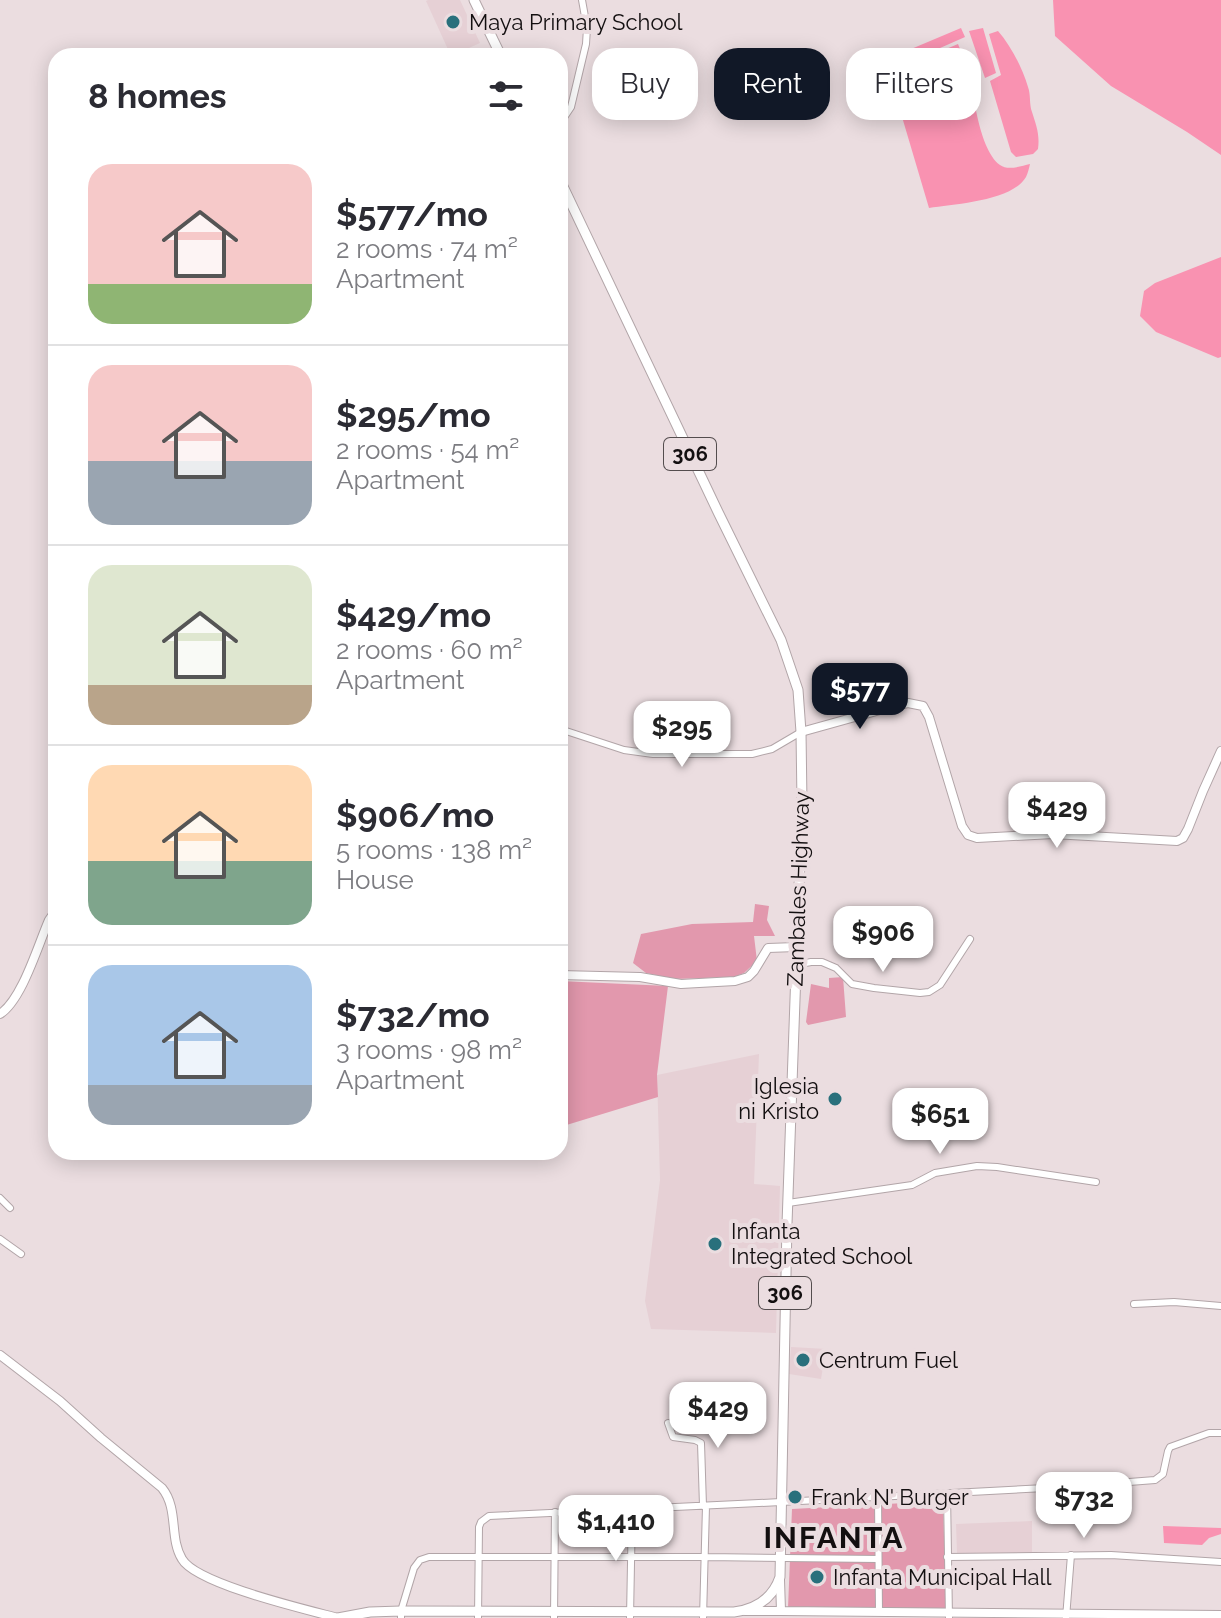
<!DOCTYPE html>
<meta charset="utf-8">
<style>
:root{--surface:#fff;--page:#f2f2f3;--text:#2b2b33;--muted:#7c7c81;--line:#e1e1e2;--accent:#111827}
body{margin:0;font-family:Raleway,sans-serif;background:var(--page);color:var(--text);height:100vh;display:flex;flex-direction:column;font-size:30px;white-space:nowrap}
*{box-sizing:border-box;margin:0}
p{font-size:26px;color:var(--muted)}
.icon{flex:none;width:44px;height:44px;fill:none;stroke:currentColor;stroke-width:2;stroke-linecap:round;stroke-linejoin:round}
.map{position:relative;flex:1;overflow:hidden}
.details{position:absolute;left:48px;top:48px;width:520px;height:1112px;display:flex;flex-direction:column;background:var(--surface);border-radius:24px;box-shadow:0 4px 20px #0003}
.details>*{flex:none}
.hud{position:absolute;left:592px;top:48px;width:508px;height:72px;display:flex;gap:16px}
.price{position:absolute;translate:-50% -68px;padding:0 18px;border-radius:16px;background:#fff;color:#222;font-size:26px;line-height:52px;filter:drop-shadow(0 2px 4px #0008)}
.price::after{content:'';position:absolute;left:50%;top:48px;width:24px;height:18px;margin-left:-12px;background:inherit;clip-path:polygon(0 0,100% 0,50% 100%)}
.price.current{background:var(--accent);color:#fff}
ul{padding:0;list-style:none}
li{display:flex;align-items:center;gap:24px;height:200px;padding:0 40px}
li+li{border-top:2px solid var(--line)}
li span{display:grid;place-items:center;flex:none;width:224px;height:160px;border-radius:24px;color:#555}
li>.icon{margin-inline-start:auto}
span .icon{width:96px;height:96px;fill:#fffc;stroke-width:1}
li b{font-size:34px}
h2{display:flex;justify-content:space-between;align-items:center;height:96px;padding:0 40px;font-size:34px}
.chip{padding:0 28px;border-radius:24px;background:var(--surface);box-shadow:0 4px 20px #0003;font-size:28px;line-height:72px}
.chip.current{background:var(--accent);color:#fff}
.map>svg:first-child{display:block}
.built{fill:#e6d0d5}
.green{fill:#e298ad}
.water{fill:#f992b1}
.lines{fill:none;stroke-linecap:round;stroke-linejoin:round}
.street-casing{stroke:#b2a5a8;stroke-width:8}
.secondary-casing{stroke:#b2a5a8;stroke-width:10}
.primary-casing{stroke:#b2a5a8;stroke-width:11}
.street{stroke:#fff;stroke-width:6}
.secondary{stroke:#fff;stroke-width:8}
.primary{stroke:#fff;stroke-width:9}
.poi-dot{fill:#29707c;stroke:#ebdde0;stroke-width:3}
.labels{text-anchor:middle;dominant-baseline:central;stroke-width:8;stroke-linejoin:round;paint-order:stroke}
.shield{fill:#ebdde0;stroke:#544d4e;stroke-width:2}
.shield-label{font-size:20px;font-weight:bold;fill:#130f10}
.poi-label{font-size:22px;fill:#130f10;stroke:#ebdde0;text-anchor:start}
.street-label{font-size:22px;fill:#130f10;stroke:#ebdde0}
.district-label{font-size:30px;font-weight:bold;letter-spacing:2px;fill:#130f10;stroke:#ebdde0}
</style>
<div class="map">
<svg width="1221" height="1618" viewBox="0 0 1221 1618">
<rect width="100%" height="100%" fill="#ebdde0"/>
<!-- built -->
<path class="built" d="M428 0H460L480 43 451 56 426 1Z
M759 1054 754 1184 780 1186 776 1333 651 1329 645 1301 660 1180 657 1075Z
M791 1347 826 1349 821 1379 789 1374Z
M1032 1521V1553H957L956 1524Z"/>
<!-- green -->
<path class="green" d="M755 904 769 906 767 920 775 936H754L757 961 744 973 734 977 674 979 646 973 633 963 641 934 692 924 753 922Z
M843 977 846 1017 808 1025 806 1022 811 984 829 988V978Z
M560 981 668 986 657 1075 658 1097 560 1127Z
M943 1501 946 1608H788L792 1509Z"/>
<!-- water -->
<path class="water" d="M1053 0H1221V155L1187 132 1111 86 1055 36Z
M961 28 965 37 888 71 885 60Z
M983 28 996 73 985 78 969 31Z
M998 31C1011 46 1022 67 1028 87 1031 95 1029 104 1032 112 1036 125 1040 134 1038 149L1033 154 1016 157 1011 152 990 81 1001 75 989 34Z
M958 44 960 49 968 52C971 79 977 148 1000 165 1008 171 1021 166 1030 164 1029 168 1028 173 1026 177 1012 201 955 204 929 208L889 73Z
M1221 257V357L1218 358 1156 332 1140 316 1144 291 1155 283Z
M1163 1526 1221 1528V1534L1209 1538 1202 1545 1164 1543Z"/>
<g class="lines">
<!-- street casing -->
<g class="street-casing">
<path id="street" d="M560 120 565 116 571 107 586 44 587 28 582 0
M560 729 624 750 653 754H752L772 749 801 732
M795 965 811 962H822L836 968 852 984 874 988 920 993 929 992 940 985 970 939
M0 1198 10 1208
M788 1203 912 1185 935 1173 977 1166 997 1167 1096 1182
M0 1239 21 1254
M1134 1304 1174 1302 1221 1306
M668 1423 673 1437 695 1440 701 1443 703 1506
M947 1493 949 1618
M878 1497 879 1612
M947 1557 1111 1555 1221 1562
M401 1618V1611L414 1568 420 1560 429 1557H705L878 1559
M478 1618 479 1527 481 1522 489 1516 781 1502 1065 1487 1155 1480 1163 1474 1168 1451 1170 1447 1209 1433H1221
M554 1618 555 1512
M630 1618 632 1509
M703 1618 706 1506
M1066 1618 1071 1555"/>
</g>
<!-- secondary casing -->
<g class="secondary-casing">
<path id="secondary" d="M801 732 898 705 908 703 923 706 929 717 962 826 968 835 977 838 1053 834 1177 841 1183 838 1188 829 1203 791 1221 751
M560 975 640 977 681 984 735 981 748 977 754 971 768 948 796 947
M0 1014C22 1000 38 945 49 920L56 910
M0 1355 60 1401 101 1438 162 1488C179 1509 169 1538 182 1559 196 1584 308 1610 338 1618
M780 1580 781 1611 1221 1615
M745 1611H781"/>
</g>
<!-- primary casing -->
<g class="primary-casing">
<path id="primary" d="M474 0 501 56
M338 1618 370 1612 401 1611 734 1612C756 1609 773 1598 780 1577L787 1224 802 803 801 732 798 690 781 640 718 512 560 180"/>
</g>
<!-- street -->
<use href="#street" class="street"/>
<!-- secondary -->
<use href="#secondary" class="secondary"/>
<!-- primary -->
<use href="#primary" class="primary"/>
</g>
<!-- markers -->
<g class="poi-dot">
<circle cx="453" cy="22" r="8"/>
<circle cx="835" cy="1099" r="8"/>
<circle cx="715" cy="1244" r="8"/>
<circle cx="803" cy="1360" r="8"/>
<circle cx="795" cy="1497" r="8"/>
<circle cx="817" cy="1577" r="8"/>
</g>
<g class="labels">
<!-- shield labels -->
<g class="shield">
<rect x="664" y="438" width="52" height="32" rx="6"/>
<rect x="759" y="1277" width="52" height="32" rx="6"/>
</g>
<g class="shield-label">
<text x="690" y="454">306</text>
<text x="785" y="1293">306</text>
</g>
<!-- poi labels -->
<g class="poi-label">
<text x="469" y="22">Maya Primary School</text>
<text x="819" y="1086" text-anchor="end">Iglesia<tspan x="819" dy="25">ni Kristo</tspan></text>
<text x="731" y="1231">Infanta<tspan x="731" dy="25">Integrated School</tspan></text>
<text x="819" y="1360">Centrum Fuel</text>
<text x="811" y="1497">Frank N' Burger</text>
<text x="833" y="1577">Infanta Municipal Hall</text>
</g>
<!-- street labels -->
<g class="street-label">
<text transform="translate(798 889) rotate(-88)">Zambales Highway</text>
</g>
<!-- district labels -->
<g class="district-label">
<text x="834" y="1537">INFANTA</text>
</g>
</g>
</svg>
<b class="price current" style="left:860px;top:731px">$577</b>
<b class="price" style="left:682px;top:769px">$295</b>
<b class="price" style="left:1057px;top:850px">$429</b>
<b class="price" style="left:883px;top:974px">$906</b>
<b class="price" style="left:940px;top:1156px">$651</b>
<b class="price" style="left:718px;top:1450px">$429</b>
<b class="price" style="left:1084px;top:1540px">$732</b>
<b class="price" style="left:616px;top:1563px">$1,410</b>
<div class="hud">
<a class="chip">Buy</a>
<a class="chip current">Rent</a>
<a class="chip">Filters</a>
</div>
<section class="details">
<h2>8 homes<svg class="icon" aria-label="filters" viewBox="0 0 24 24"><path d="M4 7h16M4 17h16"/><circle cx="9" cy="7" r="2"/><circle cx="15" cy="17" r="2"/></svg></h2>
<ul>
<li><span style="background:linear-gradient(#f6c9c9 75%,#8fb573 0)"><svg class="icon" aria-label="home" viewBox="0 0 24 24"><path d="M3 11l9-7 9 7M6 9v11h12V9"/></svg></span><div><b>$577/mo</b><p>2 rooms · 74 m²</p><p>Apartment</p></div></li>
<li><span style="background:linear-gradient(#f6c9c9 60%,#9aa5b1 0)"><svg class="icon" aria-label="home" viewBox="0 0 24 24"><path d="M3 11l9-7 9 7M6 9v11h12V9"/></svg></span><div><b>$295/mo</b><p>2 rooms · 54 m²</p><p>Apartment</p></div></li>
<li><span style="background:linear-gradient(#dfe7d0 75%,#b9a48a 0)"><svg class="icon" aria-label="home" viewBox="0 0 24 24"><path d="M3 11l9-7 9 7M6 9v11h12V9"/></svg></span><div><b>$429/mo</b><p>2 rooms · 60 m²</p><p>Apartment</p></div></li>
<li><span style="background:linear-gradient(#ffd9b3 60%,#7fa58c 0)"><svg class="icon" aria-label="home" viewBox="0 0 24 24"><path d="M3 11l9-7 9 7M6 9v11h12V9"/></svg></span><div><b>$906/mo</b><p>5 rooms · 138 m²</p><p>House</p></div></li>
<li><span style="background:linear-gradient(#a9c7e8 75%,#9aa5b1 0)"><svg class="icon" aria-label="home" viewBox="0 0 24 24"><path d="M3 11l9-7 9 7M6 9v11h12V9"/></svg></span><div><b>$732/mo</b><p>3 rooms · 98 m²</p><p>Apartment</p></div></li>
</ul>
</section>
</div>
